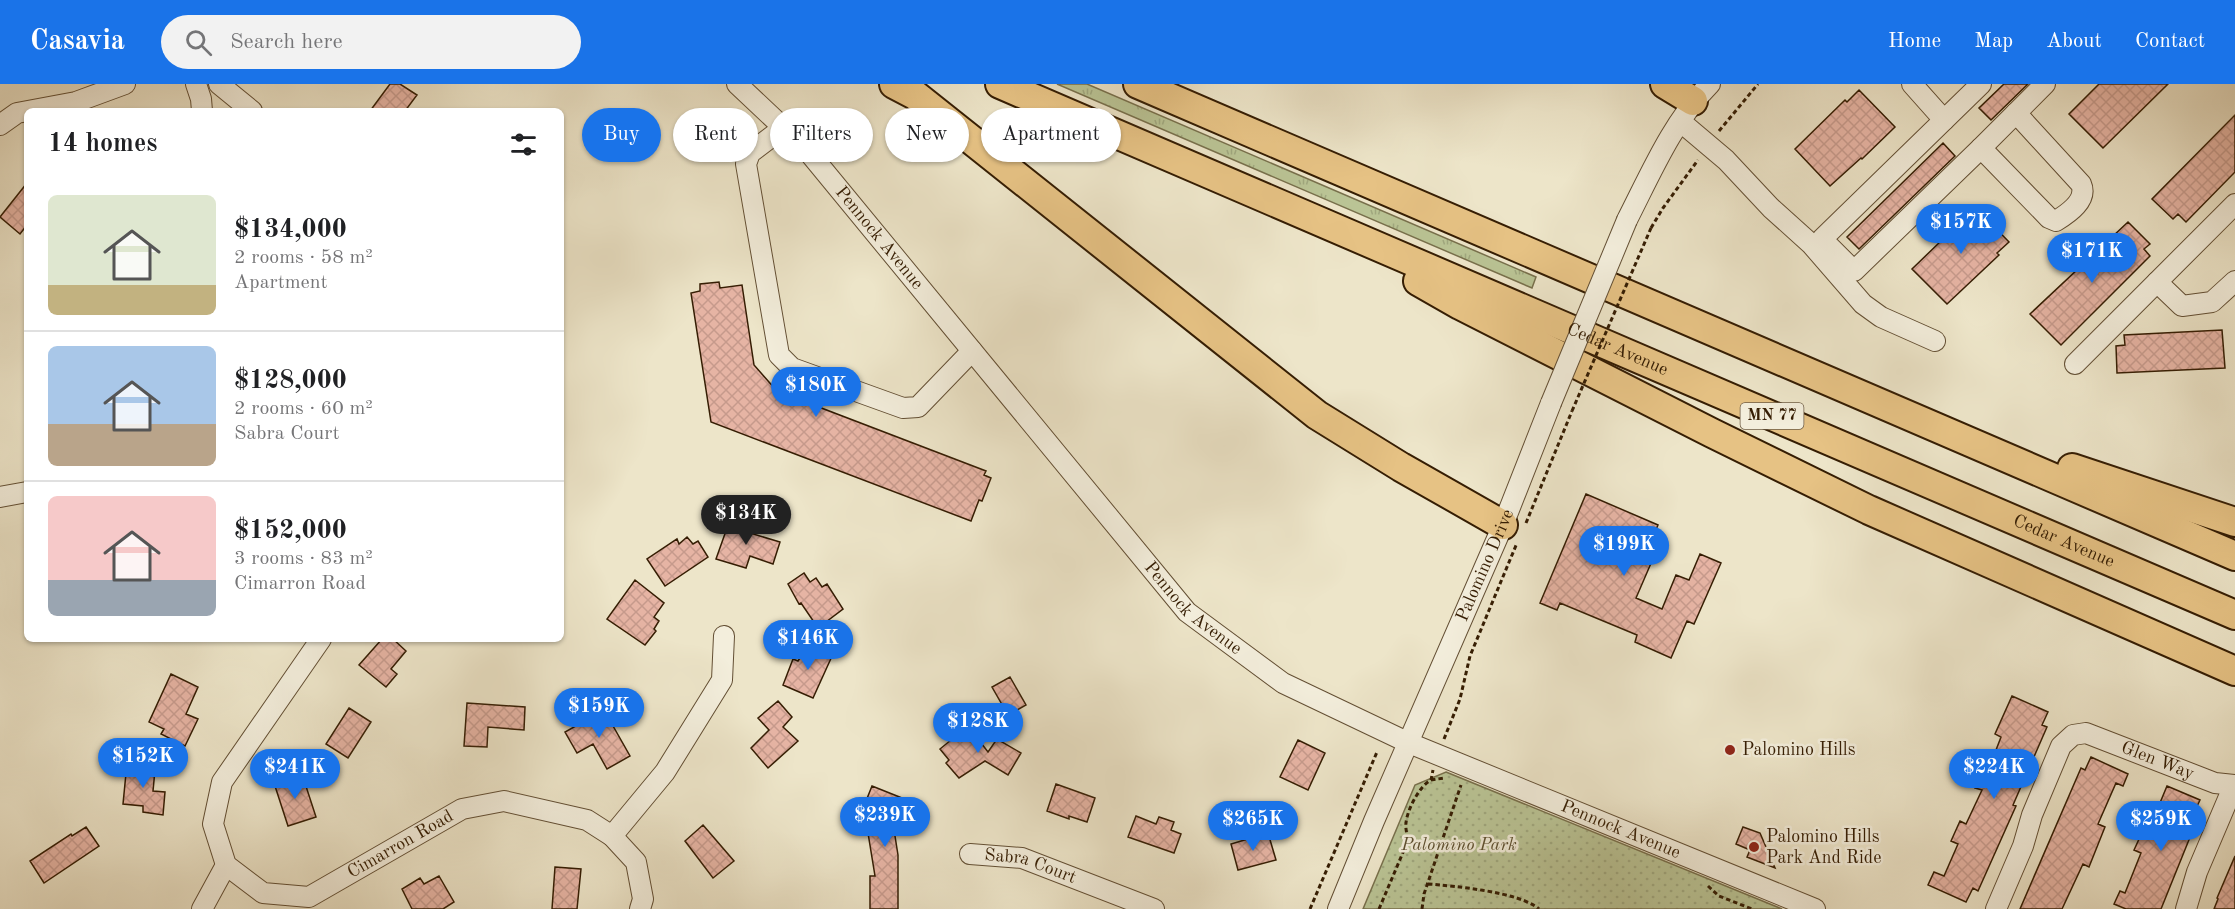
<!DOCTYPE html>
<meta charset="utf-8">
<style>
:root{--surface:#fff;--page:#f2f2f2;--text:#202124;--muted:#757577;--line:#e0e0e0;--accent:#1a73e8}
body{margin:0;font-family:"Old Standard TT",serif;background:var(--page);color:var(--text);height:100vh;display:flex;flex-direction:column;font-size:22px;white-space:nowrap}
*{box-sizing:border-box;margin:0}
p{font-size:20px;color:var(--muted)}
.icon{flex:none;width:33px;height:33px;fill:none;stroke:currentColor;stroke-width:2;stroke-linecap:round;stroke-linejoin:round}
.map{position:relative;flex:1;overflow:hidden}
.drawer{position:absolute;left:24px;top:24px;width:540px;height:534px;display:flex;flex-direction:column;background:var(--surface);border-radius:9px;box-shadow:0 2px 4px #0004}
.drawer>*{flex:none}
.guide{position:absolute;left:582px;top:24px;width:570px;height:54px;display:flex;gap:12px}
.price{position:absolute;translate:-50% -51px;padding:0 14px;border-radius:21px;background:var(--accent);color:#fff;font-size:20px;line-height:39px;filter:drop-shadow(0 2px 3px #0008)}
.price::after{content:'';position:absolute;left:50%;top:36px;width:18px;height:14px;margin-left:-9px;background:inherit;clip-path:polygon(0 0,100% 0,50% 100%)}
.price.selected{background:#222;color:#fff}
ul{padding:0;list-style:none}
li{display:flex;align-items:center;gap:18px;height:150px;padding:0 24px}
li+li{border-top:2px solid var(--line)}
li span{display:grid;place-items:center;flex:none;width:168px;height:120px;border-radius:9px;color:#555}
li>.icon{margin-inline-start:auto}
span .icon{width:72px;height:72px;fill:#fffc;stroke-width:1}
li b{font-size:26px}
h2{display:flex;justify-content:space-between;align-items:center;height:72px;padding:0 24px;font-size:26px}
.tag{padding:0 21px;border-radius:27px;background:var(--surface);box-shadow:0 2px 4px #0004;font-size:21px;line-height:54px}
.tag.selected{background:var(--accent);color:#fff}
header{display:flex;align-items:center;gap:36px;box-sizing:border-box;height:84px;padding:0 30px;background:var(--accent);color:#fff}
header strong{font-size:28px}
nav{display:flex;gap:33px;margin-inline-start:auto;font-size:21px}
.search{width:420px;height:54px;background:var(--page);display:flex;align-items:center;gap:15px;box-sizing:border-box;padding:0 21px;border-radius:33px;color:var(--muted);font-size:22px}
.map>svg:first-child{display:block}
.grass{fill:url(#grass-tufts);stroke:#78704c;stroke-width:1.5}
.park{fill:url(#park-dots);stroke:#78704c;stroke-width:1.5}
.building{fill:url(#building-cross-hatch);stroke:#351d03;stroke-width:1.5}
.lines{fill:none;stroke-linecap:round;stroke-linejoin:round}
.minor-casing{stroke:#634f34;stroke-width:22}
.highway-casing{stroke:#351d03;stroke-width:32}
.path{stroke:#351d03;stroke-width:3;stroke-dasharray:4.5 3;stroke-linecap:butt}
.minor{stroke:#f3eedc;stroke-width:20}
.highway{stroke:#e6c284;stroke-width:28}
.minor-bridge-casing{stroke:#634f34;stroke-width:22;stroke-linecap:butt}
.path-bridge{stroke:#351d03;stroke-width:3;stroke-dasharray:4.5 3;stroke-linecap:butt}
.minor-bridge{stroke:#f3eedc;stroke-width:20}
.poi-dot{fill:#8f2418;stroke:#f3eedc;stroke-width:2}
.labels{text-anchor:middle;dominant-baseline:central;stroke-width:5;stroke-linejoin:round;paint-order:stroke}
.shield{fill:#f3eedc;stroke:#6e5c44;stroke-width:1.5}
.shield-label{font-size:16px;font-weight:bold;fill:#351d03}
.street-label{font-size:18px;fill:#351d03;stroke:#f3eedc}
.poi-label{font-size:18px;fill:#351d03;stroke:#f3eedc;text-anchor:start}
.park-label{font-size:18px;font-style:italic;fill:#5d4f2f;stroke:#f3eedc}
</style>
<header>
<strong>Casavia</strong>
<div class="search"><svg class="icon" aria-label="search" viewBox="0 0 24 24"><circle cx="10" cy="10" r="6"/><path d="M15 15l6 6"/></svg>Search here</div>
<nav><a>Home</a><a>Map</a><a>About</a><a>Contact</a></nav>
</header>
<div class="map">
<svg width="2235" height="825" viewBox="0 0 2235 825">
<defs>
<pattern id="grass-tufts" width="24" height="20" patternUnits="userSpaceOnUse" patternTransform="scale(1.5)"><rect width="24" height="20" fill="#bac495"/><path d="M3 7l-1-3M5 7V3M7 7l1-3M15 17l-1-3M17 17v-4M19 17l1-3" fill="none" stroke="#a0a87f"/></pattern>
<pattern id="park-dots" width="8" height="8" patternUnits="userSpaceOnUse" patternTransform="scale(1.5)"><rect width="8" height="8" fill="#bac495"/><path d="M2 2h.1M6 6h.1" fill="none" stroke="#a0a87f" stroke-width="1.8" stroke-linecap="round"/></pattern>
<pattern id="building-cross-hatch" width="8" height="8" patternUnits="userSpaceOnUse" patternTransform="scale(1.5)"><rect width="8" height="8" fill="#e6b4a4"/><path d="M0 0l8 8M0 8l8-8" fill="none" stroke="#c69a8c"/></pattern>
</defs>
<rect width="100%" height="100%" fill="#ede5c9"/>
<filter id="stains"><feTurbulence type="fractalNoise" baseFrequency=".00333" numOctaves="4"/><feColorMatrix values="0 0 0 0 .2 0 0 0 0 .09 0 0 0 0 .02 0 0 0 .5 -.17"/></filter>
<radialGradient id="worn" r=".72"><stop offset=".6" stop-color="#630" stop-opacity="0"/><stop offset="1" stop-color="#630" stop-opacity=".3"/></radialGradient>
<!-- grass -->
<path class="grass" d="M1057 0H1087L1536 193 1532 204Z"/>
<!-- park -->
<path class="park" d="M1446 688 1782 825H1363L1415 701Z"/>
<!-- building -->
<path class="building" d="M390 0H400L417 11 405 27H370Z
M2004 0H2028L1991 36 1979 24Z
M2099 0H2168L2103 64 2069 30Z
M1859 6 1895 43 1862 75 1861 74 1830 102 1795 65 1845 16 1847 18Z
M2235 31V88L2186 138 2178 130 2173 135 2152 115Z
M1943 59 1955 72 1859 165 1847 153Z
M27 99V141L20 150 0 133Z
M1973 121 2009 158 1997 169 1999 171 1947 220 1912 185 1942 156 1939 153Z
M2128 138 2150 160 2144 165 2150 172 2061 261 2030 230Z
M719 198 720 204 742 201 754 281 777 307 986 387 984 391 991 394 982 417 979 416 971 437 711 338 691 209 700 207V200Z
M2222 246 2225 284 2117 289 2116 262 2125 261 2124 251Z
M1586 410 1658 441 1647 467 1655 470 1636 514 1662 525 1676 491 1689 496 1700 470 1721 479 1694 540 1687 537 1671 574 1635 558 1637 551 1560 519 1557 526 1540 519Z
M734 436 752 442 750 449 780 458 773 480 750 472 746 484 716 475 727 444 730 445Z
M687 453 693 460 698 457 708 473 665 502 647 475 677 455 679 460Z
M804 489 810 498 816 494 822 503 827 500 843 525 818 544 801 519 799 520 788 500Z
M635 496 664 519 654 533 659 537 654 545 656 547 645 561 607 535Z
M382 555H393L406 567 391 585 397 590 386 603 359 581Z
M809 560 833 570 813 614 783 601 793 575 798 577Z
M171 590 198 603 186 630 198 635 185 662 161 650 164 645 149 638Z
M1010 593 1026 621 1008 631 992 603Z
M2012 612 2048 628 2042 641 2047 643 2013 721 2016 722 1978 807 1973 804 1966 818 1928 801 1934 788 1944 792 1958 760 1951 757 1960 737 1966 740 1982 706 1975 704 1982 690 1986 692 2001 653 1995 650Z
M778 617 792 633 783 643 798 657 768 684 751 664 769 646 758 634Z
M467 619 525 623 524 646 488 643 487 663 464 662Z
M349 624 371 638 348 674 326 660Z
M604 626 630 672 607 685 593 660 577 669 565 648Z
M968 642 988 668 997 655 1021 669 1008 691 985 677 959 694 946 679 949 676 940 665Z
M1298 656 1325 669 1308 706 1280 693Z
M2091 673 2128 690 2123 702 2116 699 2098 740 2105 743 2089 783 2083 780 2062 825H2020L2081 684 2085 686Z
M127 679 153 682 152 686H155L153 707 165 708 163 731 143 728V722L123 720Z
M302 690 316 733 288 742 274 699Z
M1056 700 1095 714 1087 738 1069 732V735L1047 727Z
M872 702 907 716 895 752 898 771V825H870V792H875L868 749 877 727 864 722Z
M2167 702 2200 716 2194 729 2199 731 2161 825H2126L2114 820 2120 807 2125 809 2141 769 2134 766 2140 753 2145 755Z
M1136 732 1156 740 1159 733 1174 738 1171 746 1181 750 1174 769 1128 753Z
M703 741 734 777 713 794 685 757Z
M86 743 99 762 44 799 30 777 71 750 72 752Z
M1743 743 1760 749 1775 784 1747 773 1750 766 1736 760Z
M1268 749 1276 776 1238 786 1231 760Z
M2235 772V825H2214L2218 815 2217 814Z
M555 783 581 785 577 825H552Z
M439 792 454 818 443 825H412L402 805 420 794 424 800Z"/>
<g class="lines">
<!-- minor casing -->
<g class="minor-casing">
<g id="minor">
<path d="M196 0 201 15 202 27"/>
<path d="M219 0 252 27"/>
<path id="s1" d="M737 0 806 65 1187 528 1283 599 1409 659 1815 825"/>
<path d="M1912 0 1944 36"/>
<path d="M1981 0 1822 155 1854 187 1981 64 2045 0"/>
<path d="M1681 38 1726 76 1771 124 1811 160 1863 220 1881 233 1935 257"/>
<path d="M0 41 17 29 76 18 125 0"/>
<path d="M783 44 750 69 746 80 779 271 792 284 903 324 918 323 972 267"/>
<path d="M1981 64 2049 134 2056 137C2069 129 2088 116 2081 100L2016 29"/>
<path d="M2235 120 2157 198 2182 222 2212 218 2235 197"/>
<path d="M1627 136C1651 89 1673 37 1710 0"/>
<path d="M2075 280 2157 198"/>
<path d="M0 413 27 408"/>
<path id="s2" d="M321 555 222 698 213 740 226 781 263 809 309 813 462 725 504 717 587 736 612 752 636 778 643 815 640 825"/>
<path d="M612 752 665 688 722 596 724 552"/>
<path id="s3" d="M970 770 1022 774 1154 825"/>
<path d="M202 825 226 781"/>
<path id="s4" d="M1338 825 1374 737 1503 441 1551 319"/>
<path id="s5" d="M1996 825 2023 762 2032 731 2061 662 2073 651 2086 649 2215 699 2235 701"/>
<path d="M2186 825 2197 788 2234 701"/>
</g>
</g>
<!-- highway casing -->
<g class="highway-casing">
<g id="highway">
<path d="M894 0 915 11 1317 331 1401 383 1503 441"/>
<path id="s6" d="M1000 0 2235 531"/>
<path d="M1138 0 2235 472"/>
<path d="M1665 0 1693 17"/>
<path d="M1418 197 1460 221 1712 349 1869 426 2235 587"/>
<path d="M2072 384 2235 438"/>
</g>
</g>
<!-- path -->
<path class="path" d="M1719 47 1758 0
M1651 144 1663 124 1698 76
M1526 439 1572 327
M1444 655 1460 615 1470 572 1517 459
M1431 696 1444 694
M1428 800C1454 802 1520 808 1539 825
M1708 802 1719 812 1752 825
M1310 825 1377 668
M1379 825 1407 759C1408 751 1405 745 1406 739 1407 726 1420 701 1431 696L1433 686
M1422 825 1424 810 1461 701"/>
<!-- minor -->
<use href="#minor" class="minor"/>
<!-- highway -->
<use href="#highway" class="highway"/>
<!-- minor-bridge casing -->
<g class="minor-bridge-casing">
<path id="minor-bridge" d="M1551 319 1627 136"/>
</g>
<!-- path-bridge -->
<path class="path-bridge" d="M1572 327 1651 144"/>
<!-- minor-bridge -->
<use href="#minor-bridge" class="minor-bridge"/>
</g>
<!-- markers -->
<g class="poi-dot">
<circle cx="1730" cy="666" r="6"/>
<circle cx="1754" cy="763" r="6"/>
</g>
<g class="labels">
<!-- shield labels -->
<rect class="shield" x="1740.5" y="319" width="63" height="26" rx="4.5"/>
<g class="shield-label">
<text x="1772" y="332">MN 77</text>
</g>
<!-- street labels -->
<g class="street-label">
<text stroke="none"><textPath href="#s1" startOffset="210">Pennock Avenue</textPath></text>
<text stroke="none"><textPath href="#s6" startOffset="672">Cedar Avenue</textPath></text>
<text stroke="none"><textPath href="#s6" startOffset="1158">Cedar Avenue</textPath></text>
<text stroke="none"><textPath href="#s4" startOffset="374">Palomino Drive</textPath></text>
<text stroke="none"><textPath href="#s1" startOffset="696">Pennock Avenue</textPath></text>
<text stroke="none"><textPath href="#s5" startOffset="282">Glen Way</textPath></text>
<text stroke="none"><textPath href="#s1" startOffset="1182">Pennock Avenue</textPath></text>
<text stroke="none"><textPath href="#s2" startOffset="458">Cimarron Road</textPath></text>
<text stroke="none"><textPath href="#s3" startOffset="62">Sabra Court</textPath></text>
</g>
<!-- poi labels -->
<g class="poi-label">
<text x="1742" y="666">Palomino Hills</text>
<text x="1766" y="753">Palomino Hills<tspan x="1766" dy="21">Park And Ride</tspan></text>
</g>
<!-- park labels -->
<g class="park-label">
<text x="1459" y="761">Palomino Park</text>
</g>
</g>
<rect width="100%" height="100%" filter="url(#stains)"/>
<rect width="100%" height="100%" fill="url(#worn)"/>
</svg>
<b class="price" style="left:1961px;top:171px">$157K</b>
<b class="price" style="left:2092px;top:200px">$171K</b>
<b class="price" style="left:816px;top:334px">$180K</b>
<b class="price selected" style="left:746px;top:462px">$134K</b>
<b class="price" style="left:1624px;top:493px">$199K</b>
<b class="price" style="left:808px;top:587px">$146K</b>
<b class="price" style="left:599px;top:655px">$159K</b>
<b class="price" style="left:978px;top:670px">$128K</b>
<b class="price" style="left:143px;top:705px">$152K</b>
<b class="price" style="left:295px;top:716px">$241K</b>
<b class="price" style="left:1994px;top:716px">$224K</b>
<b class="price" style="left:885px;top:764px">$239K</b>
<b class="price" style="left:1253px;top:768px">$265K</b>
<b class="price" style="left:2161px;top:768px">$259K</b>
<div class="guide">
<a class="tag selected">Buy</a>
<a class="tag">Rent</a>
<a class="tag">Filters</a>
<a class="tag">New</a>
<a class="tag">Apartment</a>
</div>
<section class="drawer">
<h2>14 homes<svg class="icon" aria-label="filters" viewBox="0 0 24 24"><path d="M4 7h16M4 17h16"/><circle cx="9" cy="7" r="2"/><circle cx="15" cy="17" r="2"/></svg></h2>
<ul>
<li><span style="background:linear-gradient(#dfe7d0 75%,#c2b280 0)"><svg class="icon" aria-label="home" viewBox="0 0 24 24"><path d="M3 11l9-7 9 7M6 9v11h12V9"/></svg></span><div><b>$134,000</b><p>2 rooms · 58 m²</p><p>Apartment</p></div></li>
<li><span style="background:linear-gradient(#a9c7e8 65%,#b9a48a 0)"><svg class="icon" aria-label="home" viewBox="0 0 24 24"><path d="M3 11l9-7 9 7M6 9v11h12V9"/></svg></span><div><b>$128,000</b><p>2 rooms · 60 m²</p><p>Sabra Court</p></div></li>
<li><span style="background:linear-gradient(#f6c9c9 70%,#9aa5b1 0)"><svg class="icon" aria-label="home" viewBox="0 0 24 24"><path d="M3 11l9-7 9 7M6 9v11h12V9"/></svg></span><div><b>$152,000</b><p>3 rooms · 83 m²</p><p>Cimarron Road</p></div></li>
</ul>
</section>
</div>
